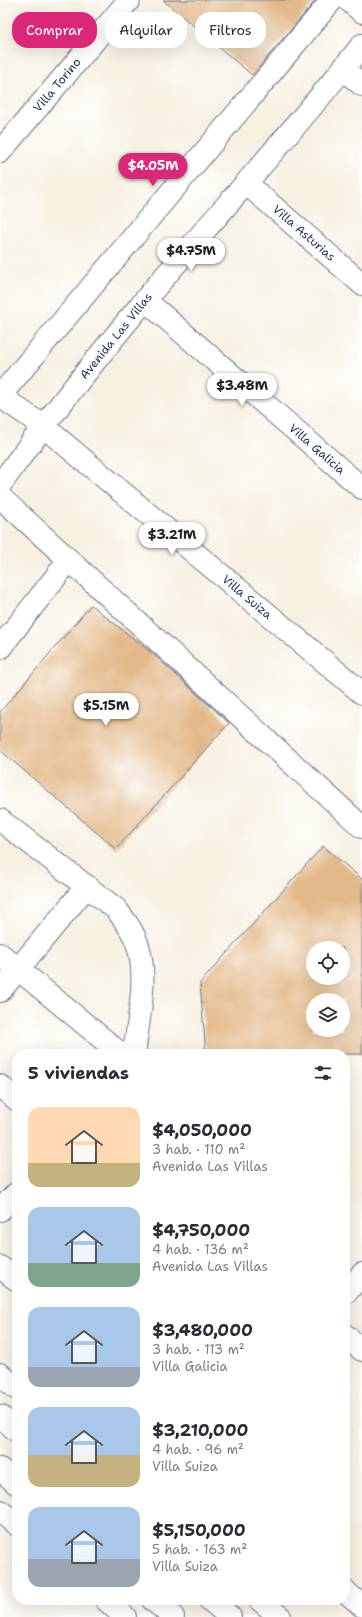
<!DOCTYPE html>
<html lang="es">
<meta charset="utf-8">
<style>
:root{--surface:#fff;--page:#f2f2f3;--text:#2b2b33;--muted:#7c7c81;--accent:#db2777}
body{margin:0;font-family:"Shantell Sans",sans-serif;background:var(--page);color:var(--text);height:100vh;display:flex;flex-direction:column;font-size:15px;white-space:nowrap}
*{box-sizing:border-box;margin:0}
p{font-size:13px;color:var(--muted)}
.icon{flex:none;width:22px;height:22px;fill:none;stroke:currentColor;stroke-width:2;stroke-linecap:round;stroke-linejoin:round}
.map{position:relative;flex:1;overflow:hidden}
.side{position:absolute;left:12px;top:1049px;width:338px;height:556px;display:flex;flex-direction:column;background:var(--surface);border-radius:16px;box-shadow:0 4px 16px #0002}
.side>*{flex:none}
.guide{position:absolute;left:12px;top:12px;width:338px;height:36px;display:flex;gap:8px}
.buttons{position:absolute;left:306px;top:941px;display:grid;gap:8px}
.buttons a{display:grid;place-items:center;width:44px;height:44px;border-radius:50%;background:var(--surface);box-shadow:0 4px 16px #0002;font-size:20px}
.price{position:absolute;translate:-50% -34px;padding:0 9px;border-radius:14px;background:#fff;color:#222;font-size:13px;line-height:26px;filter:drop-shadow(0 1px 2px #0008)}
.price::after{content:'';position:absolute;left:50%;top:24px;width:12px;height:9px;margin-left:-6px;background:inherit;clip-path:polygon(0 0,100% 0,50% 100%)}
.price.current{background:var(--accent);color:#fff}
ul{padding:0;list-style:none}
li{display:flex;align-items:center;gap:12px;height:100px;padding:0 16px}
li span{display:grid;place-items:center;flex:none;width:112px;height:80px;border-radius:12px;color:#555}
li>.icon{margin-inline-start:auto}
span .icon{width:48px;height:48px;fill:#fffc;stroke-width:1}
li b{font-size:17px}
h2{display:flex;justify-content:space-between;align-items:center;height:48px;padding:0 16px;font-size:17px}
.tag{padding:0 14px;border-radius:16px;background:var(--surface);box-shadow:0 4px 16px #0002;font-size:14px;line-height:36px}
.tag.current{background:var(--accent);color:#fff}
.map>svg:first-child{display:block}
.building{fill:#e3b989;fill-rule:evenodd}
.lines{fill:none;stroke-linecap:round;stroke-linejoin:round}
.minor-casing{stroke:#68738c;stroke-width:24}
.major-casing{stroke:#68738c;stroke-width:24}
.minor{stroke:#fff;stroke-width:22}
.major{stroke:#fff;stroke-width:22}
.labels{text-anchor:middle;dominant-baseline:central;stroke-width:3;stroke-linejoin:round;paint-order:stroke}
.street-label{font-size:12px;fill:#1b2f5e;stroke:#fff}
</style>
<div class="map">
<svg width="362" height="1617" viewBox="0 0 362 1617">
<rect width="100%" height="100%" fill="#fff"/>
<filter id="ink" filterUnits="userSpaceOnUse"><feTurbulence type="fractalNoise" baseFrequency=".025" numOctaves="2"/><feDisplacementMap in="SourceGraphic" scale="8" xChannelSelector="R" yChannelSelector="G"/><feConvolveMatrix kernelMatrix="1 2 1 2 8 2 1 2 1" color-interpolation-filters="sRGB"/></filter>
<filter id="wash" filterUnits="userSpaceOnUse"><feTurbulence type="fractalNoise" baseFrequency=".012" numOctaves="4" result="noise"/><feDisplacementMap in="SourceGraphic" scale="16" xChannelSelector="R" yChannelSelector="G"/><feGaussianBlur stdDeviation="0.9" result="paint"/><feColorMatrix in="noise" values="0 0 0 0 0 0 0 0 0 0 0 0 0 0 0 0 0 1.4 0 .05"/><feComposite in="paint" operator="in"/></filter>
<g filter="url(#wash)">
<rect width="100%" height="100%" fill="#f7f1e2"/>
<g id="blocks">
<!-- building -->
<path class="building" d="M163 0H316L252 75Z
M91 605 153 654 229 723 116 849 0 750V712Z
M323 846 362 879V1054H206L200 983ZM313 948H343V978H313ZM313 1000H343V1030H313Z"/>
</g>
</g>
<g filter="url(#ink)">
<use href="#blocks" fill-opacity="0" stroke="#68738c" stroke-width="1"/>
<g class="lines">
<!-- minor casing -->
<g class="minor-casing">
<path id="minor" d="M348 0 362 12
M343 69 362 85
M0 152 129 0
M246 183 362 284
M145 300 362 488
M0 396 332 0
M0 396 43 426 362 693
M0 485C46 421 95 360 145 300 217 214 293 133 362 45
M0 497 362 827
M0 648 69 560
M0 820 116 909C124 919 133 931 137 943 149 975 138 1021 134 1054
M0 954 121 1054
M0 991 87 886
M0 1086 17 1100
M0 1210 17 1193
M0 1267 17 1280
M345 1294 362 1274
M345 1335 362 1350
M0 1374 17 1389
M0 1511 17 1525
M345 1591 362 1606
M106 1600 125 1617
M260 1600 280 1617"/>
</g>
<!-- major casing -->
<g class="major-casing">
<path id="major" d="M0 1416 17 1431
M0 1469 17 1484
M153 1600 173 1617
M210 1600 230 1617"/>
</g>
<!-- minor -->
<use href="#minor" class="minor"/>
<!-- major -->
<use href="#major" class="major"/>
</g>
</g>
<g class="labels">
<!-- street labels -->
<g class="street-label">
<text transform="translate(57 85) rotate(-50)">Villa Torino</text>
<text transform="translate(304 233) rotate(41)">Villa Asturias</text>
<text transform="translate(116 336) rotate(-51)">Avenida Las Villas</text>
<text transform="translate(317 449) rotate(41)">Villa Galicia</text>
<text transform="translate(247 597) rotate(40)">Villa Suiza</text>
</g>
</g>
</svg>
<div class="buttons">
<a><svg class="icon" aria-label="locate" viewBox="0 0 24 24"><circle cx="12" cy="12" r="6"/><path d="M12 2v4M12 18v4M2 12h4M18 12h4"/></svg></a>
<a><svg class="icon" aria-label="layers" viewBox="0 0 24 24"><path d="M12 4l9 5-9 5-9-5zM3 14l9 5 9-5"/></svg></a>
</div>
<b class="price current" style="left:153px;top:187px">$4.05M</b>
<b class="price" style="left:191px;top:272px">$4.75M</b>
<b class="price" style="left:242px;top:407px">$3.48M</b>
<b class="price" style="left:172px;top:556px">$3.21M</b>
<b class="price" style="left:106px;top:727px">$5.15M</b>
<div class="guide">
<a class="tag current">Comprar</a>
<a class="tag">Alquilar</a>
<a class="tag">Filtros</a>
</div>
<section class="side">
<h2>5 viviendas<svg class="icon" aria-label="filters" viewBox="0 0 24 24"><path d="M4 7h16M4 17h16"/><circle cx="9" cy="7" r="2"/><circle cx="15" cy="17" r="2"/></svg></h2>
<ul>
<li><span style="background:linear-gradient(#ffd9b3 70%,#c2b280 0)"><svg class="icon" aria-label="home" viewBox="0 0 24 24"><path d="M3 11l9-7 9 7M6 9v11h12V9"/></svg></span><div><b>$4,050,000</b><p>3 hab. · 110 m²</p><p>Avenida Las Villas</p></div></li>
<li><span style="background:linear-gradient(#a9c7e8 70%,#7fa58c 0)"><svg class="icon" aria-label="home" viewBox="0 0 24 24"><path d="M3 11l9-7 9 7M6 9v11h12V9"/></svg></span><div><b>$4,750,000</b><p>4 hab. · 136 m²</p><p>Avenida Las Villas</p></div></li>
<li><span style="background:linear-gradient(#a9c7e8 75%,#9aa5b1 0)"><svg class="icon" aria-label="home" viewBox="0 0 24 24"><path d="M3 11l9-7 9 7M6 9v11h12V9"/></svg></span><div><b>$3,480,000</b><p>3 hab. · 113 m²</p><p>Villa Galicia</p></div></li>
<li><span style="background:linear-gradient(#a9c7e8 60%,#c2b280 0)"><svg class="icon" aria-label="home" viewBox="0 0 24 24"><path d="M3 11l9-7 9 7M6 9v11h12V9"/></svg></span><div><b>$3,210,000</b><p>4 hab. · 96 m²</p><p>Villa Suiza</p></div></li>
<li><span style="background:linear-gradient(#a9c7e8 65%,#9aa5b1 0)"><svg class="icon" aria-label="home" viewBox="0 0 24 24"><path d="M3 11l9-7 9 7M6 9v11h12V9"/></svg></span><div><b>$5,150,000</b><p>5 hab. · 163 m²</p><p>Villa Suiza</p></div></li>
</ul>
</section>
</div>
